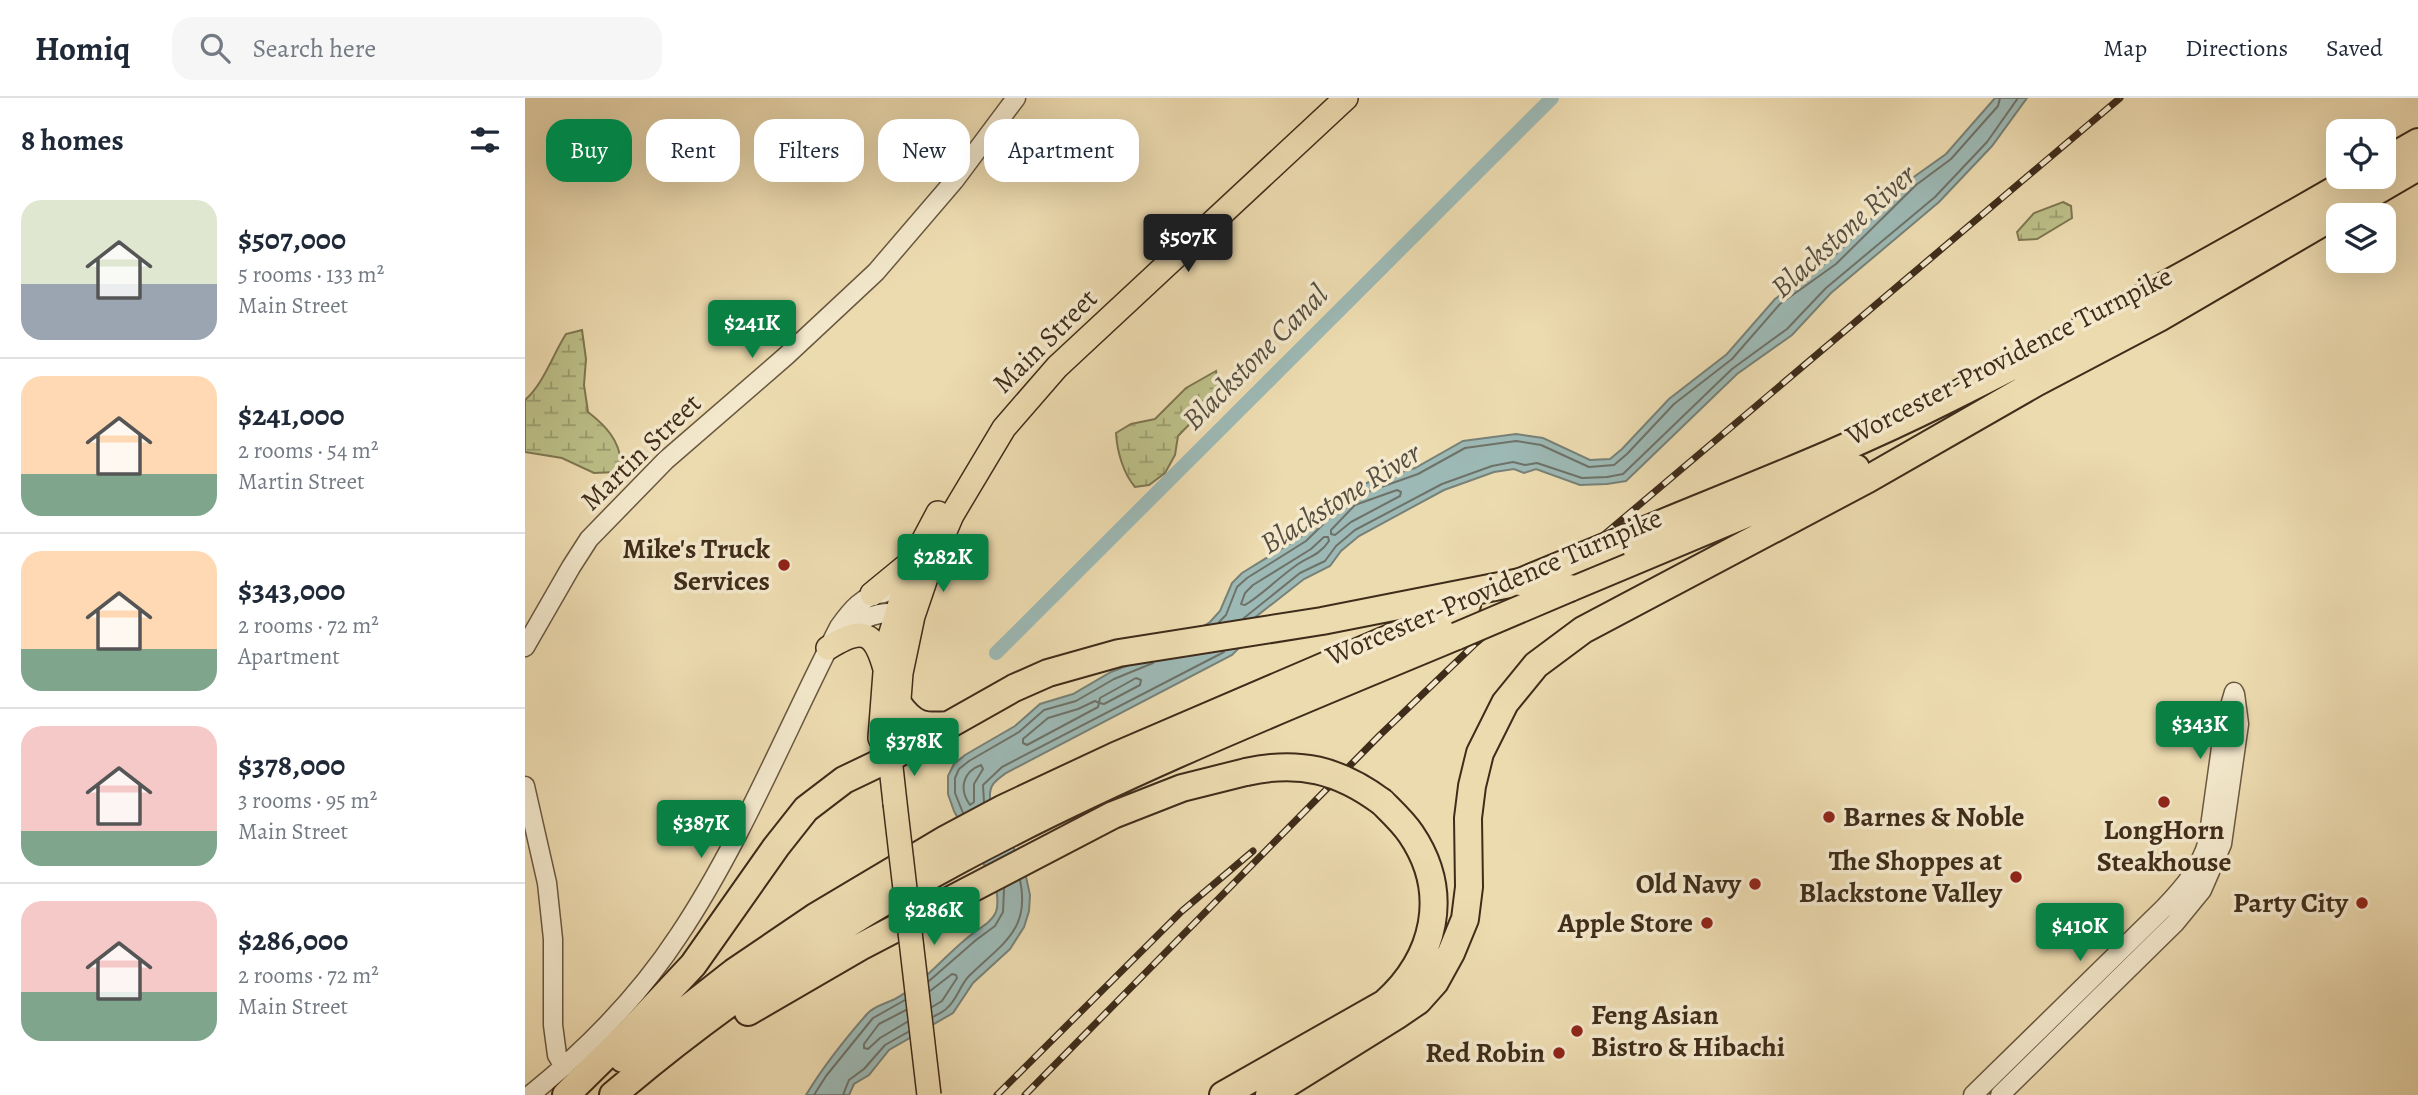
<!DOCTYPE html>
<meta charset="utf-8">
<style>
:root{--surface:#fff;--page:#f6f6f7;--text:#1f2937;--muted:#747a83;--line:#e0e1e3;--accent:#0b8043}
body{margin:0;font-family:Alegreya,serif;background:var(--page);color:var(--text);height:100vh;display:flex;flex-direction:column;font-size:26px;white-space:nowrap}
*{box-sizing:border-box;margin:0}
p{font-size:23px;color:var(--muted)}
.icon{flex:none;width:38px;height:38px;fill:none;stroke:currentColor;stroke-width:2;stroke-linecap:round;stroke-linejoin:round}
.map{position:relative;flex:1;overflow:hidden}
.drawer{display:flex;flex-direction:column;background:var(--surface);width:525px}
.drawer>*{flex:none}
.hud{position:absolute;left:21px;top:21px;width:665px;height:63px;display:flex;gap:14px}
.tools{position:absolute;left:1801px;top:21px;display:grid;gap:14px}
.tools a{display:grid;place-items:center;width:70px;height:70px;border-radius:14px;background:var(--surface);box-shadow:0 7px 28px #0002;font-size:35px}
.price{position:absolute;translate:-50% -60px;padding:0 16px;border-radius:7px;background:var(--accent);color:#fff;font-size:23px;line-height:46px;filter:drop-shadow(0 2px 4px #0008)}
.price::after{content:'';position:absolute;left:50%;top:42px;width:21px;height:16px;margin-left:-10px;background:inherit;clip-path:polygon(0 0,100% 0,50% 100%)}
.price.selected{background:#222;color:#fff}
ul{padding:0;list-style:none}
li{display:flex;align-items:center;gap:21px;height:175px;padding:0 21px}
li+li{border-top:2px solid var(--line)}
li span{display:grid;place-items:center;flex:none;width:196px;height:140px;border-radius:21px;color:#555}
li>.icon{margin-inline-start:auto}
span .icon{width:84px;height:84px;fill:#fffc;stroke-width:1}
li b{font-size:30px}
h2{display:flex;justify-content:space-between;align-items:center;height:84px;padding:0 21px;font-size:30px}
.pill{padding:0 24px;border-radius:21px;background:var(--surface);box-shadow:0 7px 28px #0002;font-size:24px;line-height:63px}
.pill.selected{background:var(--accent);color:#fff}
header{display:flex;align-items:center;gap:42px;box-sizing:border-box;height:98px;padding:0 35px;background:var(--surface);border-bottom:2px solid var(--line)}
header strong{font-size:33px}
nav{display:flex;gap:38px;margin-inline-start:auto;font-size:24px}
.search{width:490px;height:63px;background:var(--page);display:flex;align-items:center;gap:18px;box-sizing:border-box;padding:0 24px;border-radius:21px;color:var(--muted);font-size:26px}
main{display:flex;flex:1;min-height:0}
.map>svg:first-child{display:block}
.wetland{fill:url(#wetland-marsh);stroke:#7e7651;stroke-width:2}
.water{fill:#9db9b5;stroke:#778177;stroke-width:2}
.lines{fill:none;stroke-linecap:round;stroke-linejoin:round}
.shore{stroke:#6e7268;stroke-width:2}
.canal{stroke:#9db9b5;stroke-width:14}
.minor-casing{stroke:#6a5840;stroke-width:21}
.major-casing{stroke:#3f2c1a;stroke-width:26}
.highway-casing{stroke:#3f2c1a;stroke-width:30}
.minor{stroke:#f3e8cc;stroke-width:18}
.major{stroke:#eddbb0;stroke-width:23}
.highway{stroke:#eddbb0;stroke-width:26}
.rail-casing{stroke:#3f2c1a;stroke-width:7}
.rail{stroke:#f3e8cc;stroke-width:4.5;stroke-dasharray:13;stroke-linecap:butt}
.major-bridge-casing{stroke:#3f2c1a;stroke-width:26;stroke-linecap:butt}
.highway-bridge-casing{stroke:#3f2c1a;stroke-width:30;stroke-linecap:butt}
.major-bridge{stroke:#eddbb0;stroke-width:23}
.highway-bridge{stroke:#eddbb0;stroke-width:26}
.poi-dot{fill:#8f2418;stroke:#f3e8cc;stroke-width:2.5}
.labels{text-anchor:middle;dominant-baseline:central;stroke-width:7;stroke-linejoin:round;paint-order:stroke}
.street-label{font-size:28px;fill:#3f2c1a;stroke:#f3e8cc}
.poi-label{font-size:28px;font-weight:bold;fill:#3f2c1a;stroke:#f3e8cc;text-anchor:end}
.water-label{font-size:30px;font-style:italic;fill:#564f41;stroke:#f3e8cc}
</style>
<header>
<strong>Homiq</strong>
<div class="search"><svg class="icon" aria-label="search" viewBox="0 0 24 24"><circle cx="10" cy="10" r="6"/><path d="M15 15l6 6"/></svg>Search here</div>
<nav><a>Map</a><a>Directions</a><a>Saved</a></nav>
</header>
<main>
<section class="drawer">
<h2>8 homes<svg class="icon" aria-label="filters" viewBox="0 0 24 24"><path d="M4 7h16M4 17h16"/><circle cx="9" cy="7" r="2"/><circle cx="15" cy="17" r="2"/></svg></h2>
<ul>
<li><span style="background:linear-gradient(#dfe7d0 60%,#9aa5b1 0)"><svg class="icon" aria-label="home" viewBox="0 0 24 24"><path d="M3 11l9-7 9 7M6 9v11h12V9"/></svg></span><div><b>$507,000</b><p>5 rooms · 133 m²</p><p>Main Street</p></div></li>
<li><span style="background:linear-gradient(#ffd9b3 70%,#7fa58c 0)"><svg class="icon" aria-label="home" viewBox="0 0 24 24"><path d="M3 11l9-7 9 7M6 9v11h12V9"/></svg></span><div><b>$241,000</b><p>2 rooms · 54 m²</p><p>Martin Street</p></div></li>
<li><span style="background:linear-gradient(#ffd9b3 70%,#7fa58c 0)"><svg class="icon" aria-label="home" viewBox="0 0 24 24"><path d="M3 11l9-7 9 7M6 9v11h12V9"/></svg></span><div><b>$343,000</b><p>2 rooms · 72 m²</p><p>Apartment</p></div></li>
<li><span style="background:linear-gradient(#f6c9c9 75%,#7fa58c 0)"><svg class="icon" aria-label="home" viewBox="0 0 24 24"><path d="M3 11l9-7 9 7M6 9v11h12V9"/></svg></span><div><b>$378,000</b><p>3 rooms · 95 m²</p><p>Main Street</p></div></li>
<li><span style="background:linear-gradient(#f6c9c9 65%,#7fa58c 0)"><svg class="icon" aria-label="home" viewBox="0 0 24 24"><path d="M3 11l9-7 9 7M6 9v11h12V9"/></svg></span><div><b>$286,000</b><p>2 rooms · 72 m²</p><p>Main Street</p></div></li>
</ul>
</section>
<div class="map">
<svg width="1893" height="997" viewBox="0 0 1893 997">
<defs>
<pattern id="wetland-marsh" width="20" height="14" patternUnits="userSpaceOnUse" patternTransform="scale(1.75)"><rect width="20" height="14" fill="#bcbf88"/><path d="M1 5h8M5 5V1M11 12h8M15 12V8" fill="none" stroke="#9a9b6e"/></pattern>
</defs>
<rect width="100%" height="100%" fill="#eddbb0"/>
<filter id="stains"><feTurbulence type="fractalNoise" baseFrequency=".00286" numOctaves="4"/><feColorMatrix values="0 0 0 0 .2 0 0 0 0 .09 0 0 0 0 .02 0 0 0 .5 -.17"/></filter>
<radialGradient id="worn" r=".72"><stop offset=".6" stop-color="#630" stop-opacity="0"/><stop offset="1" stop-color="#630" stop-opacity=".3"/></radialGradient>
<!-- wetland -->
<path class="wetland" d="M1538 104 1546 108 1547 120 1512 141 1494 142 1492 134 1509 115Z
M57 232 61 261 59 287 63 314C81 328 94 342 96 364L91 374 69 375 37 360 0 354V302C19 285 27 258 41 236Z
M691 273 694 291 688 302 653 338 650 357 640 375 624 387 610 389C598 375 592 353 591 335L606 326 630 321 661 290Z"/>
<!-- water -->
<path class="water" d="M1470 0H1502L1467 48 1414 104 1306 195 1267 237 1212 276 1101 383 1082 386 1055 387 1011 371 999 375 989 371 969 374 919 392 834 438 816 453 805 468 779 481 728 521 716 548 707 557 481 675C470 683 464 687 465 700L500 774 505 797 504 813 499 829 485 851 448 885 428 915 364 952 344 977 329 986 324 997H281C298 969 320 941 342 916 349 908 360 906 370 901 399 885 421 856 447 836 456 829 466 825 471 814 474 806 472 797 471 788L429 713 423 696V678L429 666 440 657 490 628 515 606 548 596 586 574 633 556 685 524 695 513 707 485 717 475 777 438 821 394 844 384 890 370 938 343 991 336 1018 340 1065 362 1085 361 1097 351 1144 301 1202 256 1250 201 1306 161 1386 81 1421 56Z"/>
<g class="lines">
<!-- shore -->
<path class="shore" d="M872 392 876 394 875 398 826 424 810 437 806 436V432L830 407Z
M799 439H803L804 443C793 459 783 458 769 469 752 481 738 496 720 507L716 506 720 495 728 487 786 451Z
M719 520 775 475 800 463 811 448 830 432 917 386 967 368 988 364 1000 367 1012 365 1057 380 1082 379 1098 376 1207 271 1262 231 1301 190 1410 99 1462 44 1493 0
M694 524 701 517 712 489 722 480 781 443 825 400 893 376 940 350 991 343 1016 347 1064 369 1089 367 1102 356 1149 306 1207 261 1255 206 1311 166 1391 87 1426 61 1473 8 1475 0
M611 580 616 582 615 587 579 606 574 605 575 600Z
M570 603 574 605 573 609 502 647 498 645V641L523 620 553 611Z
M456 667 458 671 449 686V704L445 707C434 692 437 674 456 667Z
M459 704 458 687 477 669 699 554
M438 715 430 695V680L434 671 444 663 494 634 519 612 551 603 589 581 628 565
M404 883 451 842 470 828 478 814 479 791
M405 893 427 876 431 877 432 880 417 903 407 909
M381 912 354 926 339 946V950L343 951 355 940 382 924
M408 919C412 916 419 914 422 910 432 902 435 887 444 878 475 847 506 833 495 782
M289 997 301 978 348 920 380 902
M318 997 324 982 339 971 360 947 383 934"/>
<!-- canal -->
<path class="canal" d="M471 555 1027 0"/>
<!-- minor casing -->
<g class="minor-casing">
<path id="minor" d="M316 538C335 520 356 510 382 517
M0 549 46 469 64 441 141 362 261 258 351 174 429 83 491 0
M0 688 22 785 28 841V927L32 957 39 969
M5 997C61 952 114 898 154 837 216 744 262 630 314 529 326 512 338 497 359 495
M1448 997 1639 810C1658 790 1675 771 1683 743L1699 628 1709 594
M1475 997 1650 825 1677 792 1697 746 1714 626 1710 596"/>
</g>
<!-- major casing -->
<g class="major-casing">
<path id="major" d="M347 496 386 464
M303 550C337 529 349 532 360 571
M365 660 371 640 376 575 388 518 404 471 427 417 479 330 532 269 821 0
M370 705 365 660 355 640 362 548 388 462 413 415"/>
</g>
<!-- highway casing -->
<g class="highway-casing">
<path id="highway" d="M1858 64 1893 44
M1499 291 1634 220 1893 69
M1094 443C1203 397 1314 356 1419 303 1560 233 1697 157 1832 79
M1045 490 1331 370
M373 606C389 628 398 629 424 627
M223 914 335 849 588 717 657 690 721 674
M98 961 209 874 290 819 421 741 479 710 590 658 942 507
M41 997 106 933 168 867 251 749 281 711 319 682 365 660 489 590 523 575 594 555 797 523 995 484
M88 997C192 908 313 826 434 762 594 676 764 608 932 538
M698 997 860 905C910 860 926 795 886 736 878 724 867 714 857 704
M744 997 871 918 893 903 910 884 926 855 940 821 944 789 943 720 947 688 955 655 980 605 1011 567 1058 532 1343 381 1514 283"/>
</g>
<!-- minor -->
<use href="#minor" class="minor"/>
<!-- major -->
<use href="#major" class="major"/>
<!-- highway -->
<use href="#highway" class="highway"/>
<!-- rail casing -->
<g class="rail-casing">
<path id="rail" d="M472 997 657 813 728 753
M500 997 855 637 951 545 1595 0"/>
</g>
<!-- rail -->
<use href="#rail" class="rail"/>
<!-- major-bridge casing -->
<g class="major-bridge-casing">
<path id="major-bridge" d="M370 705 404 997"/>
</g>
<!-- highway-bridge casing -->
<g class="highway-bridge-casing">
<path id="highway-bridge" d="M995 484 1094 443
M932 538 1045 490
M721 674C774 662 814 672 857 704"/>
</g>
<!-- major-bridge -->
<use href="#major-bridge" class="major-bridge"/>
<!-- highway-bridge -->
<use href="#highway-bridge" class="highway-bridge"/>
</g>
<!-- markers -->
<g class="poi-dot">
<circle cx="259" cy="467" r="7"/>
<circle cx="1639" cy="704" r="7"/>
<circle cx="1304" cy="719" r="7"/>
<circle cx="1491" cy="779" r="7"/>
<circle cx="1230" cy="786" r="7"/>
<circle cx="1837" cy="805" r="7"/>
<circle cx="1182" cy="825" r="7"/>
<circle cx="1052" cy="933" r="7"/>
<circle cx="1034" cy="955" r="7"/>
</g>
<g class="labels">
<!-- street labels -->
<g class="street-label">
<text transform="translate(520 243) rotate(-45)">Main Street</text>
<text transform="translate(1484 258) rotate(-27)">Worcester-Providence Turnpike</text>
<text transform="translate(116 354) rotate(-44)">Martin Street</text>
<text transform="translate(969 489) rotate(-23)">Worcester-Providence Turnpike</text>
</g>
<!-- poi labels -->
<g class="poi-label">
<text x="245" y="451">Mike's Truck<tspan x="245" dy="32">Services</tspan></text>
<text x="1318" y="719" text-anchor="start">Barnes &amp; Noble</text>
<text x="1639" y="732" text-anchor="middle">LongHorn<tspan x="1639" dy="32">Steakhouse</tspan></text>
<text x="1477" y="763">The Shoppes at<tspan x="1477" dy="32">Blackstone Valley</tspan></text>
<text x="1216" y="786">Old Navy</text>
<text x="1823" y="805">Party City</text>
<text x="1168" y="825">Apple Store</text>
<text x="1066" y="917" text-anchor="start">Feng Asian<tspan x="1066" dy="32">Bistro &amp; Hibachi</tspan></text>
<text x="1020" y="955">Red Robin</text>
</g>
<!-- water labels -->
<g class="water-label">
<text transform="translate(1318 133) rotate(-42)">Blackstone River</text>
<text transform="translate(730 259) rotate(-45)">Blackstone Canal</text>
<text transform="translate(815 400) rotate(-32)">Blackstone River</text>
</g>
</g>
<rect width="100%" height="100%" filter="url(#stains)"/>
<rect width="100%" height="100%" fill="url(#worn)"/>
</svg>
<div class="tools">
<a><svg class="icon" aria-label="locate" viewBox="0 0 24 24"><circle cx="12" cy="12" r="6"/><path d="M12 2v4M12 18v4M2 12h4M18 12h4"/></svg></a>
<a><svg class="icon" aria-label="layers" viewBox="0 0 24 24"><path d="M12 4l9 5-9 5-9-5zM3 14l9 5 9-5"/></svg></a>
</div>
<b class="price selected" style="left:663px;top:176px">$507K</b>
<b class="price" style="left:227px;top:262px">$241K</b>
<b class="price" style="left:418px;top:496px">$282K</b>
<b class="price" style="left:1675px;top:663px">$343K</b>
<b class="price" style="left:389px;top:680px">$378K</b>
<b class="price" style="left:176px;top:762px">$387K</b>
<b class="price" style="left:409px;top:849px">$286K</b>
<b class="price" style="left:1555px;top:865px">$410K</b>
<div class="hud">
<a class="pill selected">Buy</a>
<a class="pill">Rent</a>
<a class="pill">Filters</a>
<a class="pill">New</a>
<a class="pill">Apartment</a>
</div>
</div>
</main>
